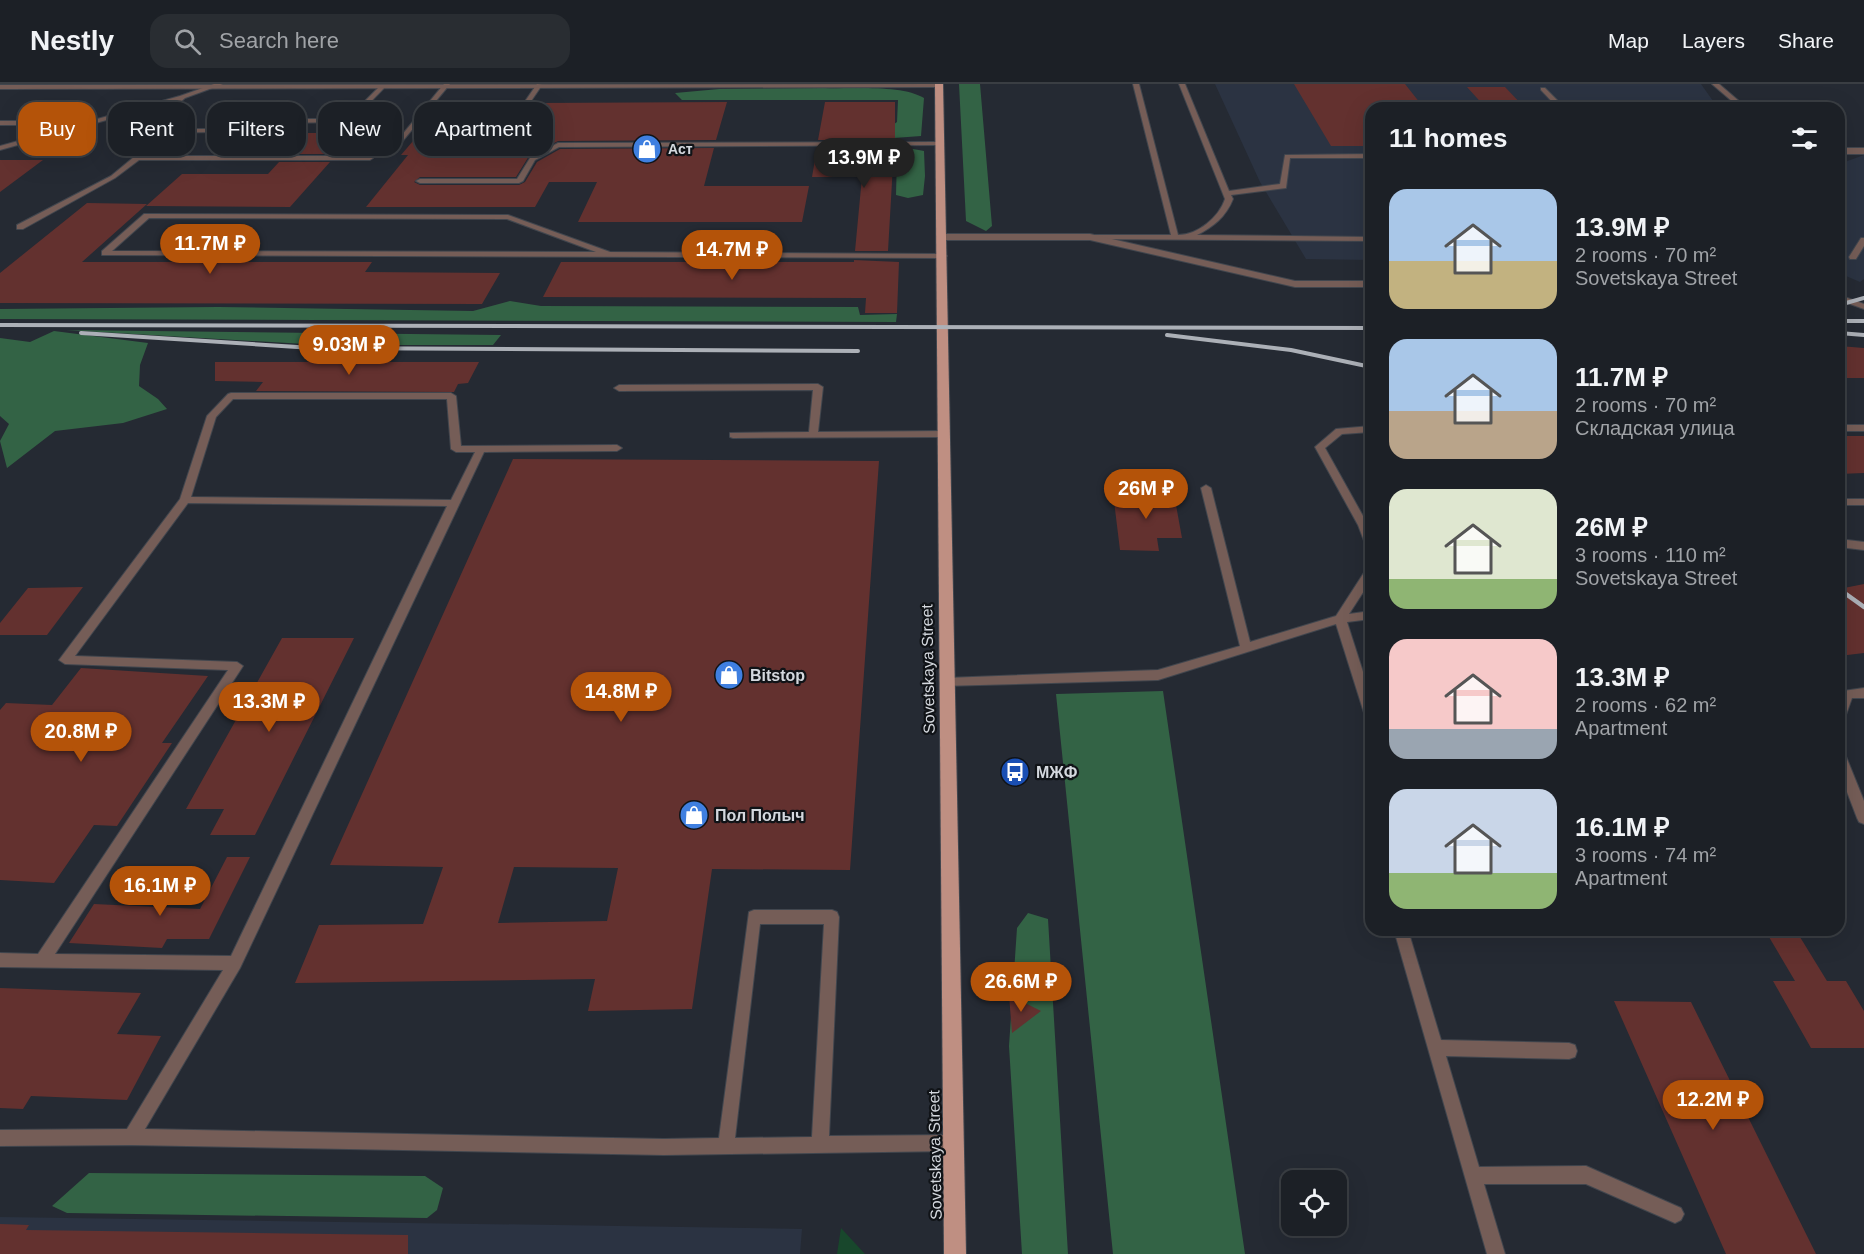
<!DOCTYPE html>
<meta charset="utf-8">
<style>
:root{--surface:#1c2026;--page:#292d32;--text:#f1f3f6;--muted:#a0a3a7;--line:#3a3e43;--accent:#b45309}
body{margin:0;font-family:Arial,sans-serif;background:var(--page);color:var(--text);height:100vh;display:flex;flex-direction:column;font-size:22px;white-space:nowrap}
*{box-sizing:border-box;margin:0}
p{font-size:20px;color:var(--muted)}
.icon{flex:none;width:33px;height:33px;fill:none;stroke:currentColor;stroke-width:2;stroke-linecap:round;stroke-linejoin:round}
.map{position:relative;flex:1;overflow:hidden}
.details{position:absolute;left:1365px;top:18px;width:480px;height:834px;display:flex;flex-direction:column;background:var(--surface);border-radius:18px;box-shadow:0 6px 24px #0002,0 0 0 2px var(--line)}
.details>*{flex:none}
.hud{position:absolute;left:18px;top:18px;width:570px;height:54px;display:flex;gap:12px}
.tools{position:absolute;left:1281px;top:1086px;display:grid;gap:12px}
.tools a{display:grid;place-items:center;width:66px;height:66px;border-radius:12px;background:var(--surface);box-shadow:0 6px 24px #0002,0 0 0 2px var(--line);font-size:30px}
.price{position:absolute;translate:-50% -51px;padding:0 14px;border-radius:21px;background:var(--accent);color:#fff;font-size:20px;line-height:39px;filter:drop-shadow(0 2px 3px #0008)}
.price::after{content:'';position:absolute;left:50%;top:36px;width:18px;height:14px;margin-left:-9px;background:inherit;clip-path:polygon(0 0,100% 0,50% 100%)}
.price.selected{background:#222;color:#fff}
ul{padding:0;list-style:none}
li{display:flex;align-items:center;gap:18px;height:150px;padding:0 24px}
li span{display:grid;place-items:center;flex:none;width:168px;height:120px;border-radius:18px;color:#555}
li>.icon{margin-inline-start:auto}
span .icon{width:72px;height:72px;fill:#fffc;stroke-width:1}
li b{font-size:26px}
h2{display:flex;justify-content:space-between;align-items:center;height:72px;padding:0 24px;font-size:26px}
.pill{padding:0 21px;border-radius:18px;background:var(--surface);box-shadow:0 6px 24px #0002,0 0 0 2px var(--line);font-size:21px;line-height:54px}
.pill.selected{background:var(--accent);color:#fff}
header{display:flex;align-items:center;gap:36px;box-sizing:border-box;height:84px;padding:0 30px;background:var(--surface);border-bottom:2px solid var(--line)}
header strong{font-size:28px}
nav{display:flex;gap:33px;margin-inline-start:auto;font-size:21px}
.search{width:420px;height:54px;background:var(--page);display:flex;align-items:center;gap:15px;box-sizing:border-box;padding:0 21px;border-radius:18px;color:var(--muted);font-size:22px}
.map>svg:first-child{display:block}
.built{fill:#2b3342}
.green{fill:#18472c}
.forest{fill:#336345}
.building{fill:#63312f;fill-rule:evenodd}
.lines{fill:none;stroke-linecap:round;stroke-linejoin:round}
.lane-casing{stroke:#41464e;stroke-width:2}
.street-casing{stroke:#41464e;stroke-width:2}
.primary-casing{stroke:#41464e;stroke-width:2}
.lane{fill:#755d57;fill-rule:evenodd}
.street{fill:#755d57;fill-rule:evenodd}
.primary{fill:#bf8f82;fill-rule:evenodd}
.rail-far1{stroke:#acb0b7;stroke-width:4}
.rail{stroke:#acb0b7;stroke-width:4.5}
.labels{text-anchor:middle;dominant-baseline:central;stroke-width:4.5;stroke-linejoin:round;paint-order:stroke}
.far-poi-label{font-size:14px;font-weight:bold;fill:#d4d8de;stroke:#101317;text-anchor:start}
.street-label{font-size:16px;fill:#d4d8de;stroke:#101317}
.poi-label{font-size:16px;font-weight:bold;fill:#d4d8de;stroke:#101317;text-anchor:start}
</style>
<header>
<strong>Nestly</strong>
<div class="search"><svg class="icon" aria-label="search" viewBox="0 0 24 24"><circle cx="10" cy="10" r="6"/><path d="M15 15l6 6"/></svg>Search here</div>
<nav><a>Map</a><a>Layers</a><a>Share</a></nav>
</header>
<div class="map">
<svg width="1864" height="1170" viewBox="0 0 1864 1170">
<rect width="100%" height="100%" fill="#252a33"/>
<!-- built -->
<path class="built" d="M1215 0H1701L1718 24H1371V176L1306 175 1260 98Z
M1864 71V195L1860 198 1839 189V96L1842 79Z
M0 1133 620 1142 802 1145 800 1170H0Z"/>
<!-- green -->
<path class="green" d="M841 1144 865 1170H837Z"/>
<!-- forest -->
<path class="forest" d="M959 0H980L992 142 986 147 966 137Z
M821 4C847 5 902 0 924 14L921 52 894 54 890 43 897 38 898 16H682L675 9 719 5Z
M866 61 897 62 924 67 925 92 923 111 908 114 896 111 897 72 865 71V64L856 63Z
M510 217 541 222 858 223 860 231 897 230 896 238 0 235V225L218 223 473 227Z
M66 246 501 251 493 261H322Z
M54 247 148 259 140 281 139 302 158 315 167 325 123 339 55 347 7 384 0 357 9 340 0 332V254L30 258Z
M1163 607 1245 1170H1113L1056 610Z
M1028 829 1048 835 1068 1170H1022L1009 962 1017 844Z
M89 1089 425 1092 443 1104 437 1126 427 1134 67 1129 52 1122Z"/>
<!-- building -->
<path class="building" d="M1294 0H1405L1424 24H1371V62H1331Z
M1467 3H1505L1525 24H1486Z
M727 18 716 56 558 57 529 72 516 93H420L414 98 420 101H519L525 98 537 78 560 65 714 64 704 102H809L802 138H578L597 98H549L535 123H366L408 71H401L425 43H445L461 20H520L507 40H464L459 45 464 48 512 47 532 20 539 19Z
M825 18H895V56H818Z
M307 49H356L338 70H287Z
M894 63 888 167H855L862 93H812L817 64Z
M0 76H43L0 108Z
M279 78H330L290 123 146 122 182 90H268Z
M87 119 147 120 82 178H372L365 188 500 189 482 220 0 219V189Z
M854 176 899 178 897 229H865L866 214 543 213 561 178H854Z
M1839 262 1864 264V294H1839Z
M215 278H479L468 299 458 300 454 308 256 307 263 298 215 297Z
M1839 352H1864V389L1839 390Z
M513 375 879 377 850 786 712 785 692 925 588 927 595 895 295 899 319 841 423 840 443 783 330 781ZM514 783 618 784 607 837 498 839Z
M1113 409 1174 410 1182 454H1157L1159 467 1120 466Z
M1864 500V569L1839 572V505Z
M83 503 47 551H0V539L28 504Z
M282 554H354L255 751H210L224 725H186Z
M81 584 208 592 162 659H172L117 742 94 741 54 799 0 796V626L6 619 52 621Z
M227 773H250L209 855H167L162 864 69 859 94 820 200 825Z
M1769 853H1800L1827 897H1846L1864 927V964H1811L1773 897H1795Z
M0 904 141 909 117 950 161 952 127 1016 31 1012 23 1025 0 1024Z
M1009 911 1041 927 1012 949Z
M1614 917 1691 918 1816 1170H1726Z
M0 1140 29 1141 26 1146 408 1151V1170H0Z"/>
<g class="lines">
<!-- lane casing -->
<g class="lane-casing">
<path id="lane" d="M214 0H223L185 14 149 45H217L220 47 219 48 146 49 141 72H370L373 74 370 76H139L115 94 23 145H17V141L111 92 134 73 141 46 174 17 0 66V62L180 12Z
M444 0H450L401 59H397V57Z
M537 0 542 1 512 45 464 46 461 44 464 42H508Z
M1133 0H1139L1178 151C1198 151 1219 133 1225 115L1179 0H1185L1229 107 1280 100 1285 71 1371 70V74H1290L1286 104 1231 111 1233 115C1226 133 1213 143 1197 151L1371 153V157L1087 155 1086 153 1090 151H1171Z
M1712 0H1719L1747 24H1740Z
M381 1 386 2 351 38 275 39 272 37 275 35H347Z
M1541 4H1545L1565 24H1558L1541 6Z
M0 37H20L23 39 20 41H0Z
M940 58 942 59V61L559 63 535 76 523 97 519 99H420L416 97 420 95H517L530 74 558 59Z
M144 130 508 131 610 168 943 170 947 172 943 174 102 171V167ZM149 134 507 135 596 168 112 167Z
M1861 154H1864V162L1856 175H1850L1849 173Z
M1839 211 1864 220V225L1839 216Z
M818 300 823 303 818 348 944 347 949 350 944 353 733 354 730 353V349L809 348 813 306 619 307 614 304 619 301Z
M231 309H451L456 312 461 362 617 361 622 364 617 367 484 368 240 884 145 1045 664 1055 719 1054 749 828 754 826H832L837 828 839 833 829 1052 953 1051 959 1053 961 1059 959 1065 953 1067 664 1071 131 1061 0 1062V1046L127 1045 223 886 0 883V869L38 870 228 586 65 580 59 576 180 415 207 332 228 310ZM233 315H447L451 365 456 368H475L451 416 191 413 216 333ZM188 419 447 422 231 872 55 870 243 582 237 578 75 572ZM760 840H824L812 1053 735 1054Z
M1839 341H1864V347H1839Z
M1371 342V348L1342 350 1325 364 1368 441 1371 448V466L1366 462 1358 441 1315 363 1336 345Z
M1206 401 1211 404 1250 558 1336 532 1367 484 1371 483V496L1349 530 1371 527V535L1347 538 1371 613V637L1367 635 1365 632 1336 540 1158 596 942 602 940 599 942 596 946 594 1158 586 1240 562 1201 404Z
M1839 415H1864V421H1839Z
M1839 455 1864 458V466L1839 463Z
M1864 604V614H1852L1843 639 1839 641V616L1843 607Z
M1839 665 1844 666 1845 670 1864 717V740L1859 738 1857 734 1839 687Z
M1394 846H1408L1441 956 1569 959 1575 961 1577 967 1575 973 1569 975 1446 972 1479 1083 1586 1082 1681 1124 1684 1130 1681 1136 1675 1139 1586 1100H1484L1505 1170H1487Z"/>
</g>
<!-- street casing -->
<g class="street-casing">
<path id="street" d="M942 0 939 3 0 5V1Z
M1839 64H1864V70H1839Z
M1090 150 1295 197H1371V203H1295L1090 156H943L938 153 943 150Z"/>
</g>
<!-- primary casing -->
<g class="primary-casing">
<path id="primary" d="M935 0H943L966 1170H944Z"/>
</g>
<!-- lane -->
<use href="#lane" class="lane"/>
<!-- street -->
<use href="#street" class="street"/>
<!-- primary -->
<use href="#primary" class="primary"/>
<!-- rail-far1 -->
<path class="rail-far1" d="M1839 221 1864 214
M1839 237H1864
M0 241 1371 244
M81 249 313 264 858 267
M1839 249 1864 251
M1167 251 1291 266 1371 283"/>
<!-- rail -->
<path class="rail" d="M1839 505 1864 523"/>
</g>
<!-- icons -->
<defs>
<g id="shop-disc" transform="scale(1.5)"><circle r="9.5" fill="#3f7fe0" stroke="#101317"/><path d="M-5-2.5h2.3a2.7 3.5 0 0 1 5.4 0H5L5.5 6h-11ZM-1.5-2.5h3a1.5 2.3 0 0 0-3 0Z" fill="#fff"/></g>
<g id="bus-disc" transform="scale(1.5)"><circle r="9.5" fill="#1a4fb4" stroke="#101317"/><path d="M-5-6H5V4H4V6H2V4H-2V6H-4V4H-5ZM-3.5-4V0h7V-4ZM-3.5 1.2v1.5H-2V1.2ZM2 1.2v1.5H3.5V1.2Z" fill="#fff"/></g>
</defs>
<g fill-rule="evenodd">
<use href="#shop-disc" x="647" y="65"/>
<use href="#shop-disc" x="729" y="591"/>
<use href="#bus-disc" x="1015" y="688"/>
<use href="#shop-disc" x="694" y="731"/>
</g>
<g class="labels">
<!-- far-poi labels -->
<g class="far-poi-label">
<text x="668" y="65">Аст</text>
</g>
<!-- street labels -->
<g class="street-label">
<text transform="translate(928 585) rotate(-91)">Sovetskaya Street</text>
<text transform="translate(935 1071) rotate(-91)">Sovetskaya Street</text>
</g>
<!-- poi labels -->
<g class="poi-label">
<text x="750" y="591">Bitstop</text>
<text x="1036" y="688">МЖФ</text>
<text x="715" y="731">Пол Полыч</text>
</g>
</g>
</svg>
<div class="tools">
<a><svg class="icon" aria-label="locate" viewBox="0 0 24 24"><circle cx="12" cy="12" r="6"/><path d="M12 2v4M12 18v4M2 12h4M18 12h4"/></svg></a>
</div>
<b class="price selected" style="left:864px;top:105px">13.9M ₽</b>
<b class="price" style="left:210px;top:191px">11.7M ₽</b>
<b class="price" style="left:732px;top:197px">14.7M ₽</b>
<b class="price" style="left:349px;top:292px">9.03M ₽</b>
<b class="price" style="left:1146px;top:436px">26M ₽</b>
<b class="price" style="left:621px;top:639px">14.8M ₽</b>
<b class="price" style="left:269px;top:649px">13.3M ₽</b>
<b class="price" style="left:81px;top:679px">20.8M ₽</b>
<b class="price" style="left:160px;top:833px">16.1M ₽</b>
<b class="price" style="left:1021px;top:929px">26.6M ₽</b>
<b class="price" style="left:1713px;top:1047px">12.2M ₽</b>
<div class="hud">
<a class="pill selected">Buy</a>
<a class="pill">Rent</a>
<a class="pill">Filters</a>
<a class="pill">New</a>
<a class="pill">Apartment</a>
</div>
<section class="details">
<h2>11 homes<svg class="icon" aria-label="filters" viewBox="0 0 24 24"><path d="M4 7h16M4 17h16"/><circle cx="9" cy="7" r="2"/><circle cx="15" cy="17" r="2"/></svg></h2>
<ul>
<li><span style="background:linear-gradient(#a9c7e8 60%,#c2b280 0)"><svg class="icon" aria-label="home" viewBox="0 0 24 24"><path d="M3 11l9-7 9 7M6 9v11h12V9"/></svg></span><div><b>13.9M ₽</b><p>2 rooms · 70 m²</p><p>Sovetskaya Street</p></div></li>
<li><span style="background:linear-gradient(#a9c7e8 60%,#b9a48a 0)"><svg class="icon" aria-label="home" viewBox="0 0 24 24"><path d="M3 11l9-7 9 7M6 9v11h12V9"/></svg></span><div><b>11.7M ₽</b><p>2 rooms · 70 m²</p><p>Складская улица</p></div></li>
<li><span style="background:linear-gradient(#dfe7d0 75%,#8fb573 0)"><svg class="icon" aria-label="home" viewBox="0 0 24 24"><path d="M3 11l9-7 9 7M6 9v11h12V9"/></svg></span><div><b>26M ₽</b><p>3 rooms · 110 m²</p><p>Sovetskaya Street</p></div></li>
<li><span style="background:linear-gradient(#f6c9c9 75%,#9aa5b1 0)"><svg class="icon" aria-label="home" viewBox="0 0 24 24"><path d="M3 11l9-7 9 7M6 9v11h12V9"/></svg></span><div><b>13.3M ₽</b><p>2 rooms · 62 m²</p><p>Apartment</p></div></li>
<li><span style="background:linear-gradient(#c9d6e8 70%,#8fb573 0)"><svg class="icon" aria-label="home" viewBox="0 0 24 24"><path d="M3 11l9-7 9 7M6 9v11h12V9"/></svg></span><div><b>16.1M ₽</b><p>3 rooms · 74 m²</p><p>Apartment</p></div></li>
</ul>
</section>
</div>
